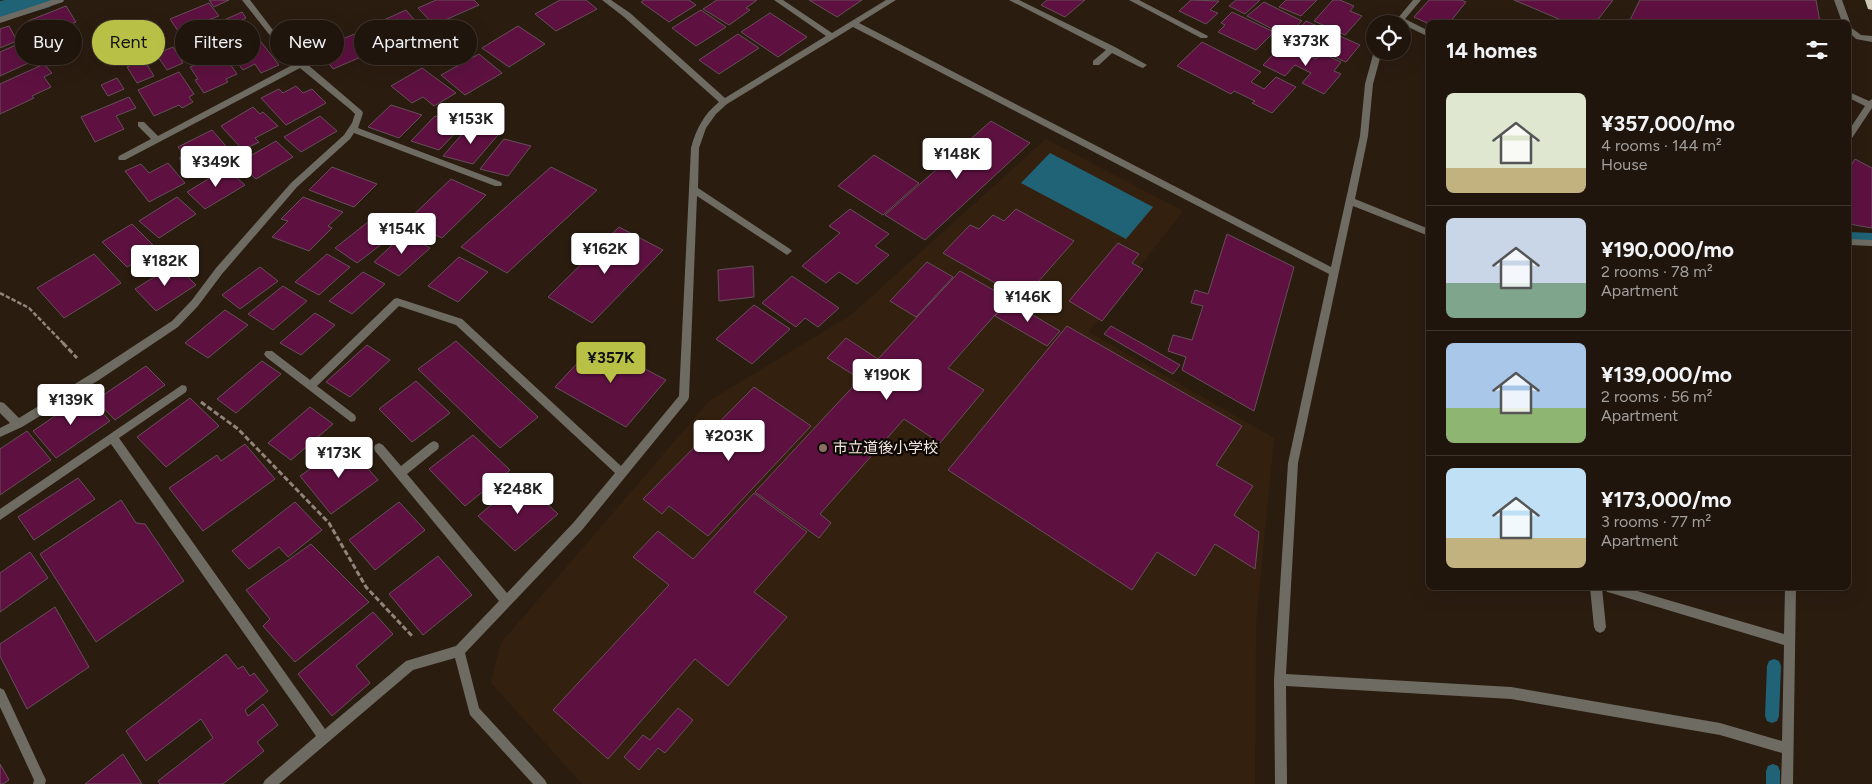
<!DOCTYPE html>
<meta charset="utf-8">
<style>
:root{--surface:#20150c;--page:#281e15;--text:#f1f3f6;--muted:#a29f9d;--line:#3d342d;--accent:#b9c046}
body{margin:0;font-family:Figtree,"Noto Sans JP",sans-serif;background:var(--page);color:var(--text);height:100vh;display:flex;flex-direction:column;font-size:19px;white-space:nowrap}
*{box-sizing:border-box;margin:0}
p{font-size:16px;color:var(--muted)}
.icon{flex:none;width:28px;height:28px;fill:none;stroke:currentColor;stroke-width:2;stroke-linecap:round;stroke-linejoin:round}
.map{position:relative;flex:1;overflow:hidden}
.side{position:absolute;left:1426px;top:20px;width:425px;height:570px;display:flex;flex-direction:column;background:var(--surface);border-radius:8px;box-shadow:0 5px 20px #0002,0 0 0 1px var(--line)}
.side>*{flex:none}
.hud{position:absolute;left:15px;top:20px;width:475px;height:45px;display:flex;gap:10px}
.buttons{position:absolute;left:1366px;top:15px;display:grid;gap:10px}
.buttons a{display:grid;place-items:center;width:45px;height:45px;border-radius:50%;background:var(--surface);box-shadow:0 5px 20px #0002,0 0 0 1px var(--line);font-size:25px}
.price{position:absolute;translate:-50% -42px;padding:0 11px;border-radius:5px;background:#fff;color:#222;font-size:16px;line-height:32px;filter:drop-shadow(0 1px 2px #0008)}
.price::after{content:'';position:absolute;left:50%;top:30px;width:15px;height:11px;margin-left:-8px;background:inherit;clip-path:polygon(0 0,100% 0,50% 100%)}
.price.on{background:var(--accent);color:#111}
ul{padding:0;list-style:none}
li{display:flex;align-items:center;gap:15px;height:125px;padding:0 20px}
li+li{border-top:1px solid var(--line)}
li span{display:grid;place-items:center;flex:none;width:140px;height:100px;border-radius:8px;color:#555}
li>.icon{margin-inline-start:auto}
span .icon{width:60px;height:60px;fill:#fffc;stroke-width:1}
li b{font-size:21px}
h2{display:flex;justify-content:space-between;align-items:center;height:60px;padding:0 20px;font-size:21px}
.pill{padding:0 18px;border-radius:22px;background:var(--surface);box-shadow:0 5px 20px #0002,0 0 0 1px var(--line);font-size:18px;line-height:45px}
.pill.on{background:var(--accent);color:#111}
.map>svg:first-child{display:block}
.built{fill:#34200f}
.water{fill:#206376}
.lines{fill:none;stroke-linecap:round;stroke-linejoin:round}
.stream{fill:#206376;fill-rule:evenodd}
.canal{fill:#206376;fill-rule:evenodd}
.building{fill:#5e1141;stroke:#65505a}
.path-far1{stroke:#91847a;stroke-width:2.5;stroke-dasharray:4.5 2;stroke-linecap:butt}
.path{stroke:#91847a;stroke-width:3;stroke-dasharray:5.5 2.5;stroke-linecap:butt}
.minor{fill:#6e6b62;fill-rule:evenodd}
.trunk{fill:#cec8b4;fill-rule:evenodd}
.education-dot{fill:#8d6e63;stroke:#0e0804;stroke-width:2}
.labels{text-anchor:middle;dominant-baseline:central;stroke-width:4.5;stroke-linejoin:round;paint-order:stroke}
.poi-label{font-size:15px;fill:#f3e8e0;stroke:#0e0804;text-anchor:start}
</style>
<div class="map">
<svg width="1872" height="784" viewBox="0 0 1872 784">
<rect width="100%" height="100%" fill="#2b1c10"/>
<!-- built -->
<path class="built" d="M1046 139 1183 211 1089 332 1274 438 1256 625 1255 784H582L491 683 501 643 709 401 851 315Z"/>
<!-- water -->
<path class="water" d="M1050 153 1153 207 1126 239 1021 183Z"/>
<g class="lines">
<!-- stream -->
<path class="stream" d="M1849 232 1872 233V241L1849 240Z
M1774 659 1779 661 1781 666 1779 716 1777 721 1772 723 1767 721 1765 716 1767 666 1769 661Z
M1773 764 1778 766 1780 771V784H1766V771L1768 766Z"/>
<!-- canal -->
<path class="canal" d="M5 0H55L50 7 0 22V1Z"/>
</g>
<!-- building -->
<path class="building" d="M209 0H229L214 7Z
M436 0H474L479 5 434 25 418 8Z
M560 0H586L597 9 556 31 535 14Z
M644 0H689L696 5 669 22 641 2Z
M717 0H757L746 8 750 10 729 25 703 9Z
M809 0H862L837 17Z
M1047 0H1085L1065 17 1041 5Z
M1191 0 1219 1 1210 10 1218 13 1206 24 1179 11Z
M1236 0H1260L1245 14 1229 6Z
M1286 0H1317L1301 16 1279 7Z
M1333 0H1340L1354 6 1350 11 1362 16 1345 35 1314 21Z
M1429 0H1461L1466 2 1450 22 1429 24 1414 17Z
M1514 0H1613L1596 22H1566Z
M1640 0H1816L1820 22H1629Z
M1264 2 1302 21 1286 36 1247 16Z
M209 3 219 16 178 31 170 19Z
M66 6 76 22 37 37 28 21Z
M406 10 421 28 398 38 401 41 383 49 366 28Z
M701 10 726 27 696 46 672 28Z
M242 12 246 18 240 21 248 31 254 29 257 31 197 57 184 38Z
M1232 12 1274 32 1256 50 1218 32 1225 25 1221 23Z
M770 13 807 37 778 57 741 32Z
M1306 21 1360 45 1346 62 1291 38Z
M9 26 17 41 0 48V29Z
M518 26 545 44 509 67 482 48Z
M362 31 377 50 333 69 323 55 318 57 313 51Z
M738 34 759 48 719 74 699 60Z
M258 38 279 65 261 73 255 64 243 70 229 51Z
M23 42 37 59 0 76V52Z
M1202 42 1261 72 1251 82 1264 89 1276 77 1296 87 1272 113 1252 103 1255 101 1234 91 1231 94 1177 66Z
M1283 44 1316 59 1321 53 1341 62 1334 71 1341 74 1324 94 1302 83 1311 73 1295 65 1285 76 1263 65Z
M173 47 183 63 167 70 156 54Z
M223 54 237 74 226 79 228 82 204 93 195 80 198 79 190 67Z
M479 54 502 73 465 95 441 75Z
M144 60 154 76 137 83 127 67Z
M44 64 52 73 44 77 51 87 32 96 34 98 0 114V84Z
M422 68 456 93 434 106 423 97 412 103 391 86Z
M179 72 194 94 189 97 193 102 182 108 179 105 154 116 138 90Z
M117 78 124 89 108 96 101 85Z
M296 86 303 93 312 89 326 103 286 125 261 98 279 89 283 93Z
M129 97 136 108 116 116 124 129 95 142 81 117Z
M391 105 422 115 399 138 368 127Z
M253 107 260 114 263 112 278 126 255 138 259 142 243 150 221 126Z
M320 116 337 131 301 152 284 137Z
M435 116 463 125 439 150 411 141Z
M991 121 1030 143 925 240 885 215Z
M469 126 498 135 473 164 443 156Z
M212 130 231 152 190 171 179 158 184 155 178 147Z
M504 139 531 146 508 176 480 169Z
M276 141 293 157 256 179 238 163Z
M874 155 919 183 883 215 838 186Z
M1855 159 1872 168V228L1849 224V169Z
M168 163 185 183 149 202 125 171 141 164 149 173Z
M332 167 377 184 354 207 309 190Z
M551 167 597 190 507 273 461 247Z
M226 168 245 185 205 209 187 192Z
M451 179 486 195 442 238 406 222Z
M177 197 196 214 159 238 139 221Z
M303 197 343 212 328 226 332 228 309 251 272 237 288 221 281 219Z
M850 209 889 234 875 246 889 255 857 284 839 272 826 283 802 266 840 233 829 226Z
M1016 209 1074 241 1023 299 943 253 970 225 979 229 993 215 1004 221Z
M368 222 391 237 357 263 335 248Z
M132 224 157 249 127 267 102 242Z
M619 227 663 250 592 323 548 297Z
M404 234 430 248 399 276 374 262Z
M1227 234 1294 267 1254 411 1182 370 1186 357 1168 351 1173 335 1192 340 1203 306 1191 303 1195 290 1208 294Z
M1118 243 1139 254 1132 263 1143 269 1102 321 1069 301Z
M94 254 121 283 64 318 37 288Z
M327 254 350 267 319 295 295 282Z
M459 257 488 272 458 302 428 286Z
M927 262 953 277 916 317 890 301Z
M175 264 196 285 156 311 135 289Z
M753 266 754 297 719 301 718 270Z
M260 267 278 281 240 309 222 295Z
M960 271 1009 299 948 368 984 390 940 443 904 419 820 514 831 523 819 538 755 492 860 379 827 358 846 338 878 359Z
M363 272 385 284 352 314 329 301Z
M792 276 839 308 818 327 805 318 796 327 762 303Z
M283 286 307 301 273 330 248 314Z
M1009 301 1060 331 1047 346 995 316Z
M754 305 790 329 752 364 716 339Z
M225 310 248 325 208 358 185 343Z
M315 313 335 325 301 355 280 343Z
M1067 326 1242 426 1216 465 1253 486 1234 515 1259 532 1255 569 1215 544 1195 576 1157 552 1132 590 948 470Z
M1111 326 1180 365 1173 374 1104 334Z
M456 341 538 417 500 448 418 369Z
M596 343 666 380 626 427 555 387Z
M367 345 390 360 350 397 326 382Z
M262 361 281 374 236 413 217 399Z
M146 366 165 385 115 420 96 400Z
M416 381 450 413 412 442 379 409Z
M754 387 811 426 708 536 669 506 662 514 643 499Z
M86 395 110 421 56 458 33 431Z
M190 398 219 426 166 467 137 437Z
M310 407 333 424 291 460 268 443Z
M27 431 51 460 0 495V449Z
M473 435 510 470 465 506 429 469Z
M245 444 275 479 203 531 169 488 217 455 221 461Z
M346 444 378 480 331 514 300 476Z
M78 478 95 499 34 540 18 517Z
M521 480 558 514 515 551 478 516Z
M754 493 807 532 754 592 787 617 728 686 695 659 608 759 553 710 669 585 633 557 658 531 693 559Z
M121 500 136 523 145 524 184 581 96 642 40 554Z
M295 502 322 530 288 557 279 547 249 569 232 551Z
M399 502 425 530 375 570 349 540Z
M311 544 369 602 295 662 263 626 270 619 246 590Z
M30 552 48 578 0 612V573Z
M438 556 472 595 423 635 389 594Z
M55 607 89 667 27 709 0 656V644Z
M373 612 393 634 356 666 370 683 332 716 298 674Z
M226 654 238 669 243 666 250 676 254 673 268 691 245 710 248 716 263 704 278 725 257 742 264 751 223 784H160L158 781 213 738 201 719 146 761 126 731Z
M678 708 693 720 665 753 658 748 639 770 624 757 643 735 650 740Z
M123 754 142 784H85Z
M0 764 9 780 3 784H0Z"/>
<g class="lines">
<!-- path-far1 -->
<path class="path-far1" d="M0 293 29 308 64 344"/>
<!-- path -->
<path class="path" d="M63 343 77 358
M201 402 238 429 329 523 366 587 413 637"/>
<!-- minor -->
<path class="minor" d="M52 0H64L63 2 0 23V17Z
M242 0H250L273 30 300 58 362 111 363 113 358 128 501 182 502 184 501 186H495L354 133 350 139 297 187 222 274 198 306 178 327 99 380 22 427 0 437V428L10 423 0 413V402L4 403 19 418 91 374 172 321 192 300 216 268 291 183 344 135 352 123 355 114 351 110 300 68 125 160H119L118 158 119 156 151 139 138 126V122H144L158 136 296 63 268 33Z
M602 0H611L630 13 725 98 826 36 774 0H783L832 33 886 0H896L859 23 1331 267 1360 136 1365 84 1374 51 1375 49V51H1382L1373 84 1368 136 1355 199 1429 229V236L1353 206 1298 463 1286 674 1511 687 1720 723 1782 741 1784 645 1611 593 1607 592 1605 588H1627L1784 634 1785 588H1796L1793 784H1781L1782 753 1720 735 1511 699 1286 686 1287 784H1275L1274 680 1288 463 1329 274 853 27 727 104 716 114 706 128 699 148 698 188 790 249 792 251 787 255 784 253 697 196 689 397 688 400 582 530 465 653 479 708 545 780 547 784H533L470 715 455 658 413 670 279 784H263L265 780 316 736 111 444 0 520V509L182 385 186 386 187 389 186 392 119 438 325 729 406 661 456 646 499 601 375 451 374 448 375 445 379 443 383 445 401 466 430 443 434 441 438 443 439 446 438 449 407 474 507 593 574 522 615 473 456 325 399 306 317 386 355 415 356 418 355 421 351 422 266 357 264 354 266 351H272L310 380 394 299 397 298 462 319 621 466 679 396 691 148C696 129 704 114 719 102L624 17Z
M1009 0H1019L1115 47 1147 65 1143 68 1140 67 1112 53 1099 65H1093V61L1106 50Z
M1129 0H1139L1208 36 1207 38H1201Z
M1413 0H1421L1405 19 1429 31V37L1402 24H1393Z
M1834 0H1842L1850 22 1849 24 1842 22Z
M1849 26 1861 35 1872 36V42L1856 39 1849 32Z
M1849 92 1869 101 1872 99V108L1852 138 1849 139V130L1865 106 1849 98Z
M1849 239 1872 240V246L1849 245Z
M1590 588H1602L1606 627 1604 631 1600 633 1596 631 1594 627Z
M0 688 4 690 44 776 46 780 45 784H33L34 780 0 707Z"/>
<!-- trunk -->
<path class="trunk" d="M1865 0H1872V10L1868 9Z"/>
</g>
<!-- markers -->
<circle class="education-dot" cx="823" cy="448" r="5"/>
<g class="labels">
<!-- poi labels -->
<g class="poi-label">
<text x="833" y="448">市立道後小学校</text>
</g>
</g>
</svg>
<div class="buttons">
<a><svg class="icon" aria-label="locate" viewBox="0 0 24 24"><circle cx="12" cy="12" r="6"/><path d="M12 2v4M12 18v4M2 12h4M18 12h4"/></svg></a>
</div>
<b class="price" style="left:1306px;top:67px">¥373K</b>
<b class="price" style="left:471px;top:145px">¥153K</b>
<b class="price" style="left:957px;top:180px">¥148K</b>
<b class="price" style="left:216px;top:188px">¥349K</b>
<b class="price" style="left:402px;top:255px">¥154K</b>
<b class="price" style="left:605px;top:275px">¥162K</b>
<b class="price" style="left:165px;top:287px">¥182K</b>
<b class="price" style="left:1028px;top:323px">¥146K</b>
<b class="price on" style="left:611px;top:384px">¥357K</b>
<b class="price" style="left:887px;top:401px">¥190K</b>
<b class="price" style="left:71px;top:426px">¥139K</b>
<b class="price" style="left:729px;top:462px">¥203K</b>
<b class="price" style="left:339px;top:479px">¥173K</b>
<b class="price" style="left:518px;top:515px">¥248K</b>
<div class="hud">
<a class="pill">Buy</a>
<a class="pill on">Rent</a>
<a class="pill">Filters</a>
<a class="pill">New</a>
<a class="pill">Apartment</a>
</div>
<section class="side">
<h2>14 homes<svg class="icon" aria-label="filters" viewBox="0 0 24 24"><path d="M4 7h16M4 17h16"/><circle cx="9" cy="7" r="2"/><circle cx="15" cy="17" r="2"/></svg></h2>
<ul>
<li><span style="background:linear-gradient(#dfe7d0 75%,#c2b280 0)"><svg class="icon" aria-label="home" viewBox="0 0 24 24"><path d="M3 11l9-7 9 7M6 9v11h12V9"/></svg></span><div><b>¥357,000/mo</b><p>4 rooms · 144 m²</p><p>House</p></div></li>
<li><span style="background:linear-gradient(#c9d6e8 65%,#7fa58c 0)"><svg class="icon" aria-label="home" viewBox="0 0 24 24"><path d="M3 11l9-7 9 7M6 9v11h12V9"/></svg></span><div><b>¥190,000/mo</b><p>2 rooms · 78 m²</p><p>Apartment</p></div></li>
<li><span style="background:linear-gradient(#a9c7e8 65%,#8fb573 0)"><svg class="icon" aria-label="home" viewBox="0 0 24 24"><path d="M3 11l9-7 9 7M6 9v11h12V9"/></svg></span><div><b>¥139,000/mo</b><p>2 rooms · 56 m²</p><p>Apartment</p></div></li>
<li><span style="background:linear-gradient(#bfe0f5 70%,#c2b280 0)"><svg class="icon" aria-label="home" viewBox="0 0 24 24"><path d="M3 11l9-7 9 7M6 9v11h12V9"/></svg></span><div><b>¥173,000/mo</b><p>3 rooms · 77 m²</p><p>Apartment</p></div></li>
</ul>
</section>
</div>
